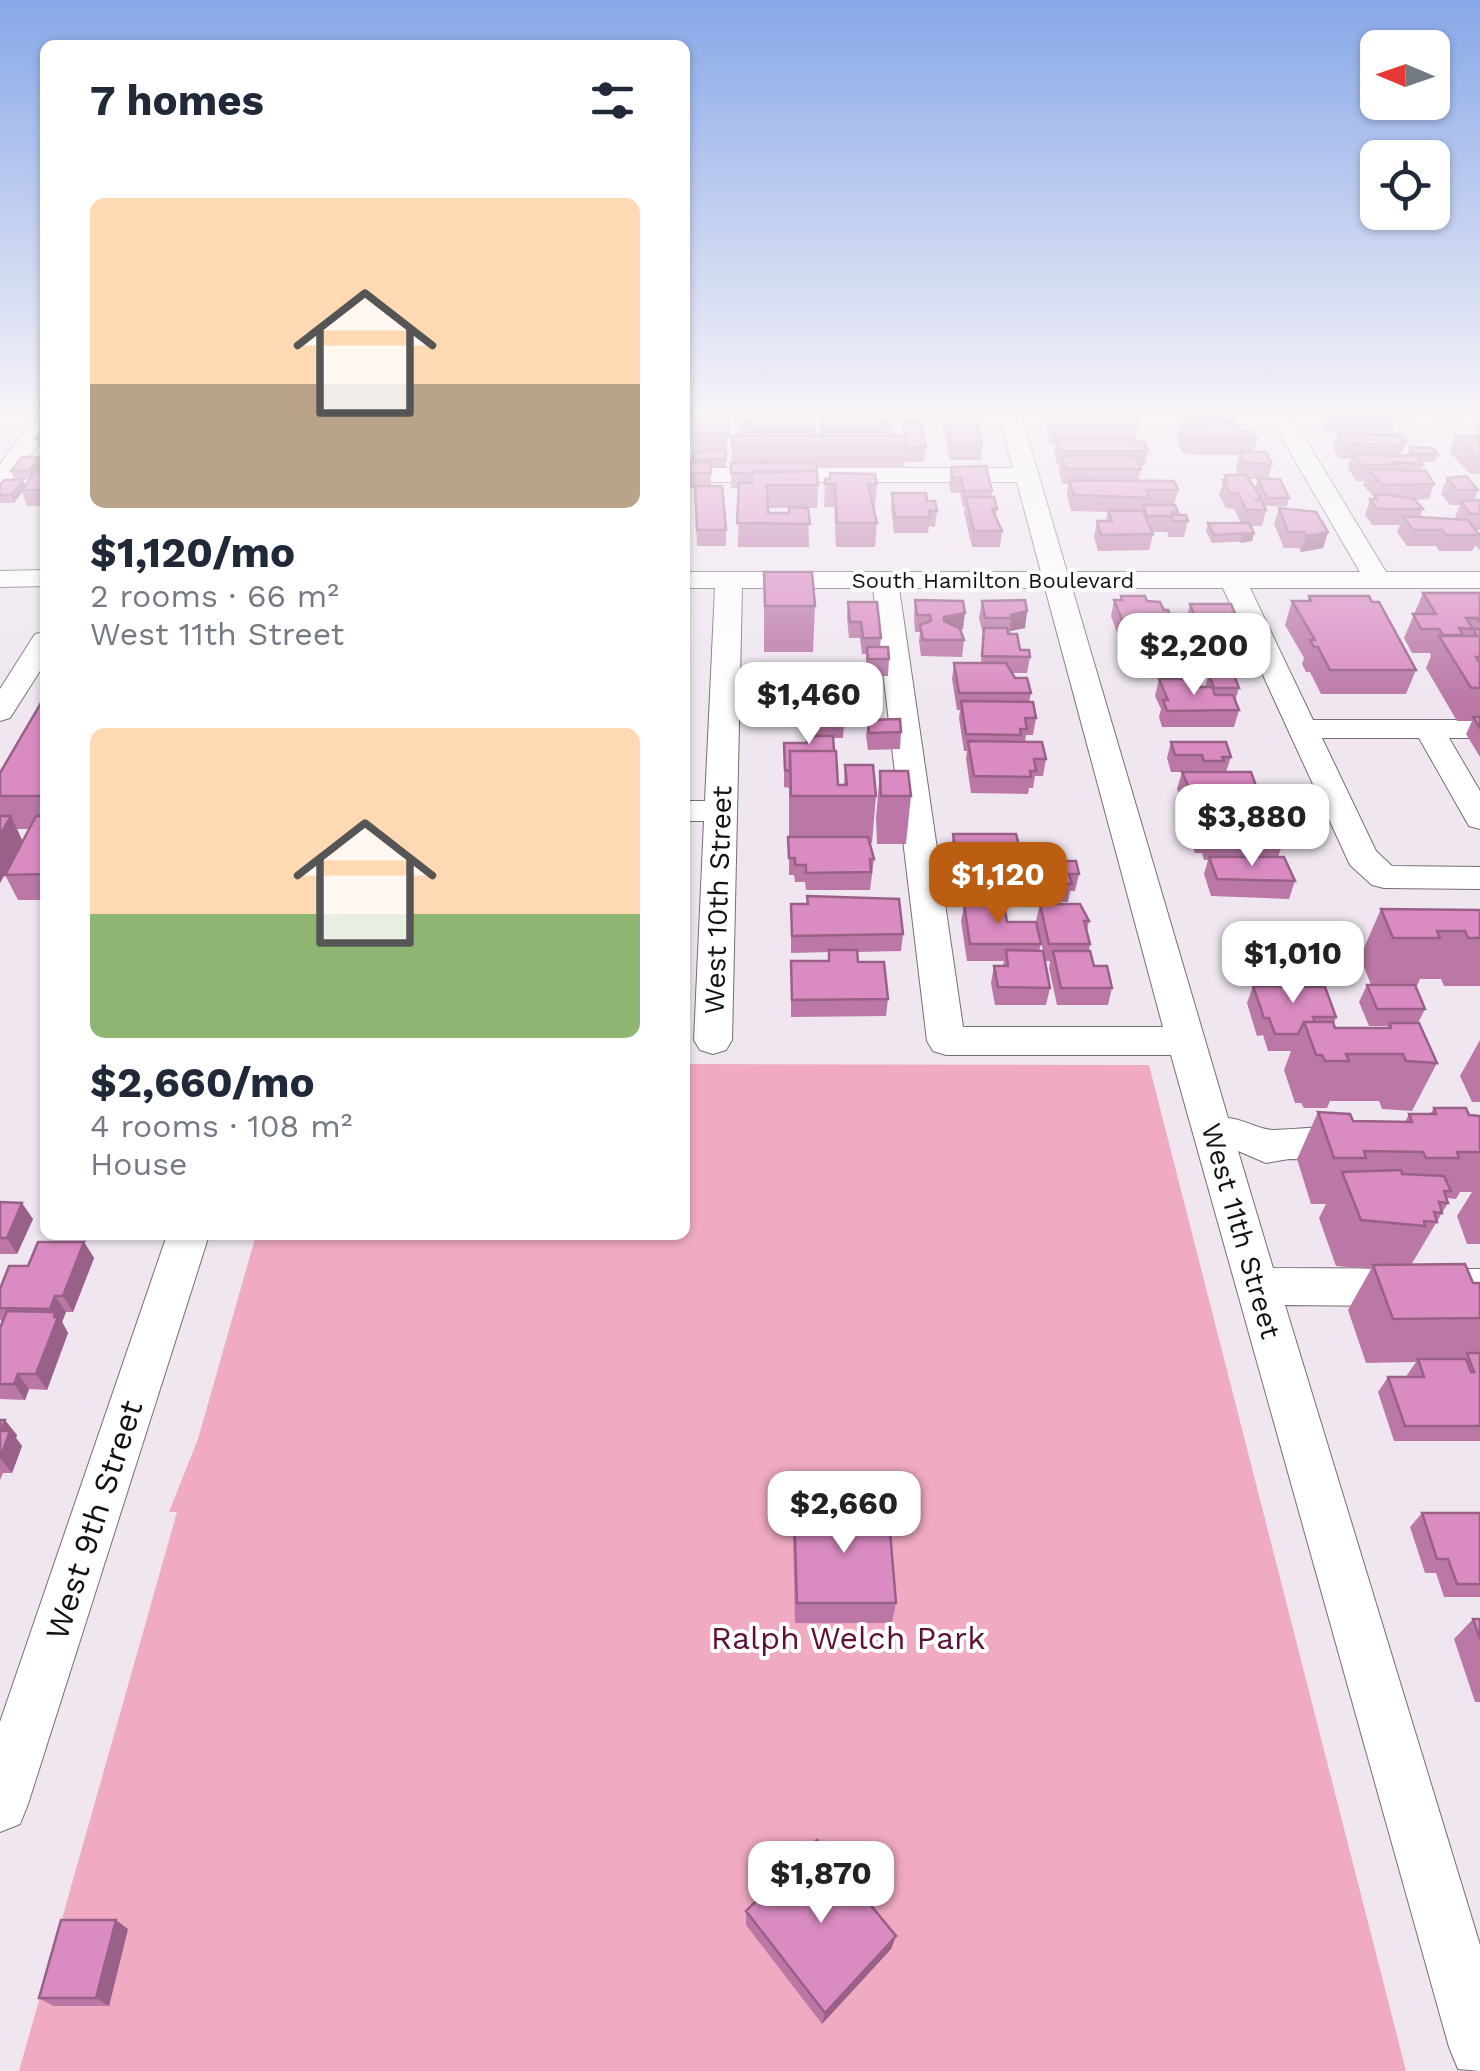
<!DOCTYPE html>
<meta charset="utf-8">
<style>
:root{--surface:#fff;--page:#f2f2f3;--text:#1f2937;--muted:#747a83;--accent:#bc5e11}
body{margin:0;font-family:"Work Sans",sans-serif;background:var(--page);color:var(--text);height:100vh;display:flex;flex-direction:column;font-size:38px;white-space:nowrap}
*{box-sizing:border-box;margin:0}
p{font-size:32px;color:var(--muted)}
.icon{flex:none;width:55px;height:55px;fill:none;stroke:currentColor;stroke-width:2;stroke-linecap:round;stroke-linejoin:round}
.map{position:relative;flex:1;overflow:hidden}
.panel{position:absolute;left:40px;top:40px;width:650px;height:1200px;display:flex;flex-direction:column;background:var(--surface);border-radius:15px;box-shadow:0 2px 8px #0004}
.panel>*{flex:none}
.needle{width:65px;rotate:272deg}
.controls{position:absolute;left:1360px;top:30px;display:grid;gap:20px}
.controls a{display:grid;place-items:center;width:90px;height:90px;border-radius:15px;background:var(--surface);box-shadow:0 2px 8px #0004;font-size:50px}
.price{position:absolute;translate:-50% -85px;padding:0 22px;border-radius:20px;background:#fff;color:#222;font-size:32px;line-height:65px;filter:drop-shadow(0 2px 5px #0008)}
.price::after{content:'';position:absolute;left:50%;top:60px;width:30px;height:22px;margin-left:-15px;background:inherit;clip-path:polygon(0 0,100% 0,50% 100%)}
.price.active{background:var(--accent);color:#fff}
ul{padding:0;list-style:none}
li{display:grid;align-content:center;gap:20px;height:530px;padding:0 50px}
li span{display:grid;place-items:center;height:310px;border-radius:15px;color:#555}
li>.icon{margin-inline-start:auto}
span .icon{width:180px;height:180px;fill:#fffc;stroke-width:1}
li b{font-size:42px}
h2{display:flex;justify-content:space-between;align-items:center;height:120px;padding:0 50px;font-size:42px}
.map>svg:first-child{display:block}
.green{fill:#f0aac2}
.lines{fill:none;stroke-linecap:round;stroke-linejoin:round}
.minor-casing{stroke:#756e77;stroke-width:2}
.minor{fill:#fff;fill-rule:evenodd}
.wall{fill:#bb78a7;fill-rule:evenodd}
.shaded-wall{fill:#996188}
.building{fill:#da8bc2;stroke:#996188;stroke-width:2.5}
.labels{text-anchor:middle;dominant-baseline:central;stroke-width:8;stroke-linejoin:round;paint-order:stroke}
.far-street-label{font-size:22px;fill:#141115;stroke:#fff}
.street-label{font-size:28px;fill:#141115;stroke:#fff}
.near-street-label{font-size:32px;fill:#141115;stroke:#fff}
.near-park-label{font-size:32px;fill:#600f36;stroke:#fff}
</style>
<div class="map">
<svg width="1480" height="2071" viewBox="0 0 1480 2071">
<rect width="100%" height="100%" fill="#efe6f0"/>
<!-- green -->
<path class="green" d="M685 1064 1149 1065 1406 2071H19L177 1512H169L198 1439 256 1235H685Z"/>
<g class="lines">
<!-- minor casing -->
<g class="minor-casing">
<path id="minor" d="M998 412H1020L1067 572H1360L1267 412H1289L1386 572H1480V588H1250L1313 720H1480V738H1449L1480 791V829L1469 826 1419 738H1322L1376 851 1392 866 1480 867V889L1384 888 1372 885 1350 865 1223 588H1072L1228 1118C1244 1119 1259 1130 1274 1130 1306 1129 1339 1123 1370 1133L1376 1144 1370 1155 1356 1160 1289 1159 1266 1163 1238 1151 1273 1268 1480 1269V1307L1285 1305 1480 1945V2071L1458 2069 1449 2047 1171 1055H946L933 1051 927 1041 873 588H742L732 1040 726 1050 713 1054 700 1050 694 1040 704 821H685V801H705L715 588H685V572H1041L1017 482H685V468H1013ZM899 588H1045L1163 1027H963Z
M45 413V436L8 485 0 487V464L37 415Z
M45 570V586L0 587V571Z
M45 632V663L10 718 0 721V689L35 634Z
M167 1235H209L28 1804 20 1824 0 1832V1722Z"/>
</g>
<!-- minor -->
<use href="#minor" class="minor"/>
</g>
<!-- wall -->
<path class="wall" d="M729 412 726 467H711V486L726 530V546H697L695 488H685V462H694V451H718L693 449V434Z
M740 412H802V418H813L814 436H820L821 419H828L827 412H894L895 420 894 436H902L903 423 926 447 924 462H906L905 459 904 468H816L818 485 817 508H808L809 547H738L739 488H731L732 446 739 436ZM768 508H789V513H768Z
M903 412H974L982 445 981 460H950L942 422H903Z
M1039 412H1141L1135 440 1148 451 1145 466H1140L1141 469 1138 480 1178 490 1174 505 1178 512 1177 515 1188 521 1184 537H1169L1167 532H1151L1153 534 1149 550 1098 551 1094 537 1097 521H1106L1108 512 1071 511 1067 495 1068 484H1063L1059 472 1060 466H1058L1054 454 1056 444H1051L1045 421H1042Z
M1178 412H1239L1236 423 1240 431 1257 440 1253 452 1272 464 1268 479H1249L1266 510 1262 526H1250L1254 533 1252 541 1212 543 1206 531 1208 523H1241L1234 509 1226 508 1219 495 1225 475H1239L1236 468 1239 455H1196L1182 452 1177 440 1180 425H1182L1177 415Z
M1322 412H1414L1411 421H1395L1392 432H1339L1407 441 1400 456 1407 455 1410 447 1438 454 1435 462H1421L1423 465 1421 471 1434 484 1429 499 1415 500 1423 509 1420 517 1457 520 1455 517 1460 505H1450L1441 494 1447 478 1478 490 1474 501 1480 500V530H1475L1477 532H1480V550L1475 545 1472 551H1439L1436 546H1407L1397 532 1400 525H1372L1365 515 1370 499H1373V496L1363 485 1365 481H1356L1348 468 1351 459 1339 458 1333 447 1338 432H1326L1319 422Z
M1426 412H1465L1463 420 1432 419Z
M1470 412H1480V474H1470L1449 451 1455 436H1476L1478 430 1473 423 1475 417Z
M45 426V445H39L36 438Z
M40 457 42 463 45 459V506H27L22 492 14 503H0V485L23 480 25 485 30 479H14L11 471Z
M951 467 992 491V497L997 509 996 517 1002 531 1000 547H972L964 513 965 507H963L960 493H951L949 483Z
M825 479 877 484 875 507H873L877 523 875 547H836L834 507H824Z
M1258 479 1289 498 1287 506H1265L1255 487Z
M892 493 927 501 937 511 935 527 929 526 928 533H894L891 508Z
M1279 508 1328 532 1323 548 1301 552 1299 548H1284L1274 524Z
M764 572 815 606 813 652H764Z
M1423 593H1480V757L1466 734 1472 721H1457L1426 668 1431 656 1430 653H1412L1404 638Z
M1121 596 1147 601 1174 625 1170 641H1120L1111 616 1114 600H1120Z
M1309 596 1416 670 1406 694H1321L1310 672H1306L1302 664 1304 658 1285 625 1292 601H1308Z
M915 600 963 629 960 630 964 640 962 657 921 656 919 641 920 632H915L914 616Z
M982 601 1027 611 1025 628 1010 631V634L1020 650 1030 657 1027 673H1012L1015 678 1031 693 1029 702 1036 718 1033 735H1026L1025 742 1046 759 1043 776H1035L1033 788H1029L1028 794 971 793 966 758 967 751H964L959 718 960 710H957L952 679 954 663H981L983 634 979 618Z
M848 602 881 638 880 647 889 659 888 676H866V654H862L860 638H849L847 618Z
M1190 604 1249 646 1244 662H1203L1186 621Z
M1209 674 1239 688 1235 701 1239 710 1234 727H1162L1159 717 1161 709 1155 696 1159 679 1190 687H1205Z
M765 675 806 682H815V697L844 722 843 738H833L838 785H844L845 765 876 796 872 843H870L874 859 870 890H806L805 882H795L794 875H789V788L784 787V743H806L813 736 812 706H764Z
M45 696V900H18L5 875 15 856 0 883V773ZM17 829H29L22 841Z
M868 720 901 732 900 749 868 750 866 736Z
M1171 742 1231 757 1226 772 1256 786 1250 803H1234L1229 821H1191L1177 789 1182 772H1171L1167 758Z
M880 771 911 796 906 844H877L876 818Z
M1195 822 1250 827 1283 843 1278 857 1295 881 1289 899 1211 896 1204 874 1208 860H1204L1202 853H1195L1190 839Z
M953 834 1021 853 1017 870 998 871 995 887H957L951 851Z
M1023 861 1079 874 1075 891H1070L1068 902 1024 901 1020 878Z
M966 897 1002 904 1007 922 1041 944 1039 951H1043L1036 921 1040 904 1089 921 1087 931 1090 944 1089 951 1094 966 1112 988 1108 1005H1057L1049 968 1050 961H1045L1050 988 1046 1005H995L991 983 994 966H1003L1004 961H967L961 921Z
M791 904 903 934 901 951 857 952 858 962 888 999 886 1016 791 1017V961H828L829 952 791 953Z
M1381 909 1480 910V986H1444L1441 979H1420L1417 986H1415L1425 1009 1418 1023 1437 1063 1412 1111 1382 1109 1379 1101H1330L1327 1108H1304L1301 1103H1295L1284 1070 1291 1051H1268L1263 1035 1257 1036 1247 1003 1253 986 1336 1017 1334 1023 1335 1028H1387L1388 1026H1369L1359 1002 1367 985H1371L1360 957Z
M1480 1040V1102H1472L1460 1076Z
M1434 1108 1469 1115 1480 1116V1244H1467L1457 1216 1472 1192H1460L1456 1199 1447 1198 1448 1203 1411 1265 1473 1283H1480V1441H1394L1378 1392 1388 1377H1408L1407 1375 1416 1362 1366 1363 1348 1310 1371 1269 1336 1266 1319 1218 1326 1204H1311L1297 1159 1318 1112 1353 1121 1405 1122 1409 1114H1430Z
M0 1202 33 1219 17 1254H0Z
M53 1235H103L101 1239H56Z
M84 1242 94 1258 73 1312H66L62 1322 68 1333 47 1390 29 1389 25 1400 0 1399V1328L2 1322 0 1319V1289L28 1266Z
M0 1420 17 1435 16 1438 22 1446 12 1473H3L0 1480Z
M794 1508 896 1603 892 1623H795L793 1529Z
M1422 1513H1480V1597H1444L1436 1573H1425L1410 1527Z
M1473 1619H1480V1702H1475L1454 1639Z
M746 1911 896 1936 891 1949 822 2024 746 1925Z
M128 1929 109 2006H53L39 1998Z"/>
<!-- shaded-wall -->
<path class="shaded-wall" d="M40 457 42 464 32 479 29 471Z
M23 480 26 487 22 490V492L14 503 11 495Z
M1328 532 1323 548 1301 552 1306 536Z
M1254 533 1252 541 1240 543 1242 535Z
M1027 611 1025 628 1010 631 1011 615Z
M965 613 963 629 942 633 944 617Z
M11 816 23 842 0 883V835Z
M22 1203 33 1219 17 1254 7 1238Z
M84 1242 94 1258 73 1312 63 1296Z
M55 1296 66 1312 62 1322 68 1333 47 1390 36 1374 54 1316 50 1309Z
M18 1374 29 1389 25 1400 14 1384Z
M5 1420 17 1435 16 1438 22 1446 12 1473 0 1458 1 1431Z
M116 1920 128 1929 109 2006 96 1998Z
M896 1936 891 1949 822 2024 825 2013Z"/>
<!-- building -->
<path class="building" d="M694 412H729L728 436 693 434Z
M740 412H766V418H813L814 431 752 430V420H739Z
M868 412H894L895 420H882L884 430 822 431 821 419H869Z
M945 412H974L982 445H951Z
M1187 412H1230L1232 416H1188Z
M1327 412H1393L1397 417H1330Z
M903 423H921L926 447H907Z
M1236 423 1240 431H1252L1257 440H1199L1186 437 1180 425Z
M45 426V438H36Z
M1338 432 1398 436 1403 446 1344 443Z
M1383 434H1402L1407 441H1401L1398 436Z
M732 436H905L906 446H732Z
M1455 436 1480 437V458H1476Z
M1056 439H1129L1144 442 1148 451H1060Z
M1410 447 1433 448 1438 454H1414Z
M694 451H726V459H693Z
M1240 452H1266L1272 464 1244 463Z
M1353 453 1390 456 1417 455 1423 465 1394 462 1396 465H1361Z
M1061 456H1136L1141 469H1066Z
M22 457H40L29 471H11Z
M685 462H711V473H685Z
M731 463H816L817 471 731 473Z
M986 466 992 491H964L961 478H953L951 467Z
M1368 469 1426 471 1434 484 1382 485Z
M817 471 818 485H767L768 513H789V507L808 508 810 524 737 523 739 483H752V472Z
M35 472H45V490H22Z
M830 473 875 474 877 484H868L877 523H837L835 484H825V479H830Z
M1225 475H1246L1261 498 1255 500H1261L1266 510H1246L1238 493H1230L1223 480H1227Z
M1466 476 1478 490H1456L1447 478Z
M1258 479H1280L1289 498H1267Z
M4 480H23L11 495H0V485Z
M1069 480 1174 481 1178 490H1146L1149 498 1074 495Z
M695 486H722L726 530H697Z
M892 493H926L927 501H935L937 511H929L930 517H895Z
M1374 495H1389L1414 499 1423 509H1377L1370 499H1377Z
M966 497H994L997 509H992L1002 531H974Z
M1480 500V514H1470L1461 501Z
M1143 505H1175L1178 512H1172L1173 515H1186L1188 521H1173L1171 516H1147Z
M1279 508 1316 512 1328 532 1306 536 1304 532H1288Z
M1108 511H1143L1153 534 1101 535 1097 521H1112Z
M1403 516 1468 520 1479 535H1446L1442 530H1413Z
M1208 523H1249L1254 533 1214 535Z
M764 572H812L815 606H765Z
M1423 593H1480V622L1477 618H1466L1473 629 1459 628 1463 635H1443L1439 629H1421L1413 614H1436Z
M1121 596H1145L1147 601 1160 602 1164 610H1168L1174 625H1124L1114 600H1122Z
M1309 596H1369L1372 602H1379L1416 670H1330L1318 647H1314L1310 640H1315L1292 601H1311Z
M915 600 963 601 965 613 944 617V621L960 629 964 640H923L920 625 931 621 930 615H917Z
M1025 600 1027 611 1011 615 1012 618H985L982 601Z
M848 602H877L881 638H863L861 622H850Z
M1190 604H1231L1249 646H1208Z
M984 628H1007L1008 634H1017L1020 650H1029L1030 657 982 656Z
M1473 629H1480V657H1476L1480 663V688H1471L1439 636H1477Z
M867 647H888L889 659H868Z
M954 663H1006L1015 678H1027L1031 693H959Z
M802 669 806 682H815V689L764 690 765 675H772V670Z
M1209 674 1234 675 1239 688H1214Z
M1159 679H1188L1190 687H1212L1215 695H1233L1239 710 1167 711 1163 700H1168Z
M45 696V796H0V773Z
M813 697H843L844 722H814Z
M961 701 1033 702 1036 718H1025L1027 729H1020L1021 735 966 734Z
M1473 717H1480V728Z
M900 719 901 732 869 733 868 720Z
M807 736H833L834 751H790V771L785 770 784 743H807Z
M968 741 1042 742 1046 759H1034L1036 771H1030L1031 777 974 776Z
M1171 742H1226L1231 757H1222L1224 761H1204L1202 755H1175Z
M790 751H836L838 785H847L845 765H873L876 796H791Z
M880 771H908L911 796H881Z
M1182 772H1251L1256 786H1228L1235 804H1196Z
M0 816H11L0 835Z
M36 816H45V874L5 875Z
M1195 822H1248L1250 827H1276L1283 843H1209L1207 836H1200Z
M953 834H1016L1021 853 995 854 998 870H959Z
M788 837H868L874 859H870L871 872 806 873V865H795V858H789Z
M1209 857H1284L1295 881 1217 879Z
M1023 861H1076L1079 874H1069L1072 884H1028Z
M807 896 899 899 903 934 792 936 791 904H808Z
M966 897H1000L1002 904H967Z
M964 904H1004L1007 922H1036L1041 944H970Z
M1040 904H1080L1089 921H1084L1090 944H1049Z
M1381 909 1480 910V938H1468L1465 931H1437L1440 938H1393Z
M829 950H857L858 962H884L888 999 792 1000 791 961H829Z
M1006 950 1043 951 1050 988 998 987 994 966H1008Z
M1053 951H1090L1094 966H1107L1112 988H1061Z
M1367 985H1415L1425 1009H1377Z
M1253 986 1325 987 1336 1017H1313L1315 1022H1304L1298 1034H1275L1269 1018H1264Z
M1304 1022H1333L1335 1028H1391L1390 1023H1419L1437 1063 1406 1061 1403 1054H1346L1349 1061H1325L1322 1055H1316Z
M1434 1108H1466L1469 1115 1480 1116V1152H1457L1459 1158H1426L1423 1152 1364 1151 1366 1158H1334L1318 1112 1350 1114 1353 1121 1412 1122 1409 1114H1436Z
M1401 1170 1402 1174 1444 1176 1451 1191H1444L1448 1203 1439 1202 1442 1213 1434 1212 1437 1222 1424 1221 1425 1226 1361 1220 1342 1172Z
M0 1202 22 1203 7 1238H0Z
M38 1242H84L63 1296H55L50 1309 0 1308V1289L9 1266H28Z
M1465 1264 1473 1283H1480V1318L1393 1319 1373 1265Z
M7 1311 55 1312 54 1317H58L36 1374H18L14 1384H0V1328Z
M1467 1353H1480V1426H1405L1388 1377H1424L1418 1359H1466L1471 1372H1474Z
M0 1420H5L1 1431H10L0 1458Z
M888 1507 896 1603H797L794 1508Z
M1422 1513H1480V1584H1457L1448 1559H1437Z
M1473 1619H1480V1639Z
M817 1840 896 1936 825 2013 746 1911Z
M61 1920H116L96 1998H39Z"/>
<!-- sky -->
<linearGradient id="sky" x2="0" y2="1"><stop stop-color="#87a8e8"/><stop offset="0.59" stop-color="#f8f4f8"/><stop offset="1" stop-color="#f8f4f8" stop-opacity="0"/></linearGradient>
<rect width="1480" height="702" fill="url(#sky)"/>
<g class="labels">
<!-- far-street labels -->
<g class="far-street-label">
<text x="993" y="580">South Hamilton Boulevard</text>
</g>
<!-- street labels -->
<g class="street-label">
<text transform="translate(718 900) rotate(-88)">West 10th Street</text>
<text transform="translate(1241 1231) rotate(74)">West 11th Street</text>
</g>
<!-- near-street labels -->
<g class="near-street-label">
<text transform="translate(94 1520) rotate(-72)">West 9th Street</text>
</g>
<!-- near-park labels -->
<g class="near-park-label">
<text x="848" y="1638">Ralph Welch Park</text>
</g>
</g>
</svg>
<div class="controls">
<a><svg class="needle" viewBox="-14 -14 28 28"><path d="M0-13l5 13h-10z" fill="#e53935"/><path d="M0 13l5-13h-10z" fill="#747a83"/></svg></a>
<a><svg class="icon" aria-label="locate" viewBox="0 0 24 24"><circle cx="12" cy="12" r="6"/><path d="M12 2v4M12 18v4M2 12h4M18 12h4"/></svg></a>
</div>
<b class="price" style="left:1194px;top:698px">$2,200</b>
<b class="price" style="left:809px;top:747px">$1,460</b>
<b class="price" style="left:1252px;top:869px">$3,880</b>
<b class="price active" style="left:998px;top:927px">$1,120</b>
<b class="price" style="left:1293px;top:1006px">$1,010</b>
<b class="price" style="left:844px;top:1556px">$2,660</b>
<b class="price" style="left:821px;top:1926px">$1,870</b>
<section class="panel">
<h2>7 homes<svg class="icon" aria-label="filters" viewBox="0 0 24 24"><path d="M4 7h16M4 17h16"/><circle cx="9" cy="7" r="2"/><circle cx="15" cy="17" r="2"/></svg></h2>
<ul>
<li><span style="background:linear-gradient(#ffd9b3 60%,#b9a48a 0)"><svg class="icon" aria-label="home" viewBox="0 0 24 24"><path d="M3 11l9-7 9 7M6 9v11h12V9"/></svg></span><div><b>$1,120/mo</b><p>2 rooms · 66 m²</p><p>West 11th Street</p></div></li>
<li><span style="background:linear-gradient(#ffd9b3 60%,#8fb573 0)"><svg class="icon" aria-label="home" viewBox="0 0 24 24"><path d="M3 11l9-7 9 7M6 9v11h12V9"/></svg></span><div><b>$2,660/mo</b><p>4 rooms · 108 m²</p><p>House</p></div></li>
</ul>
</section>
</div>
